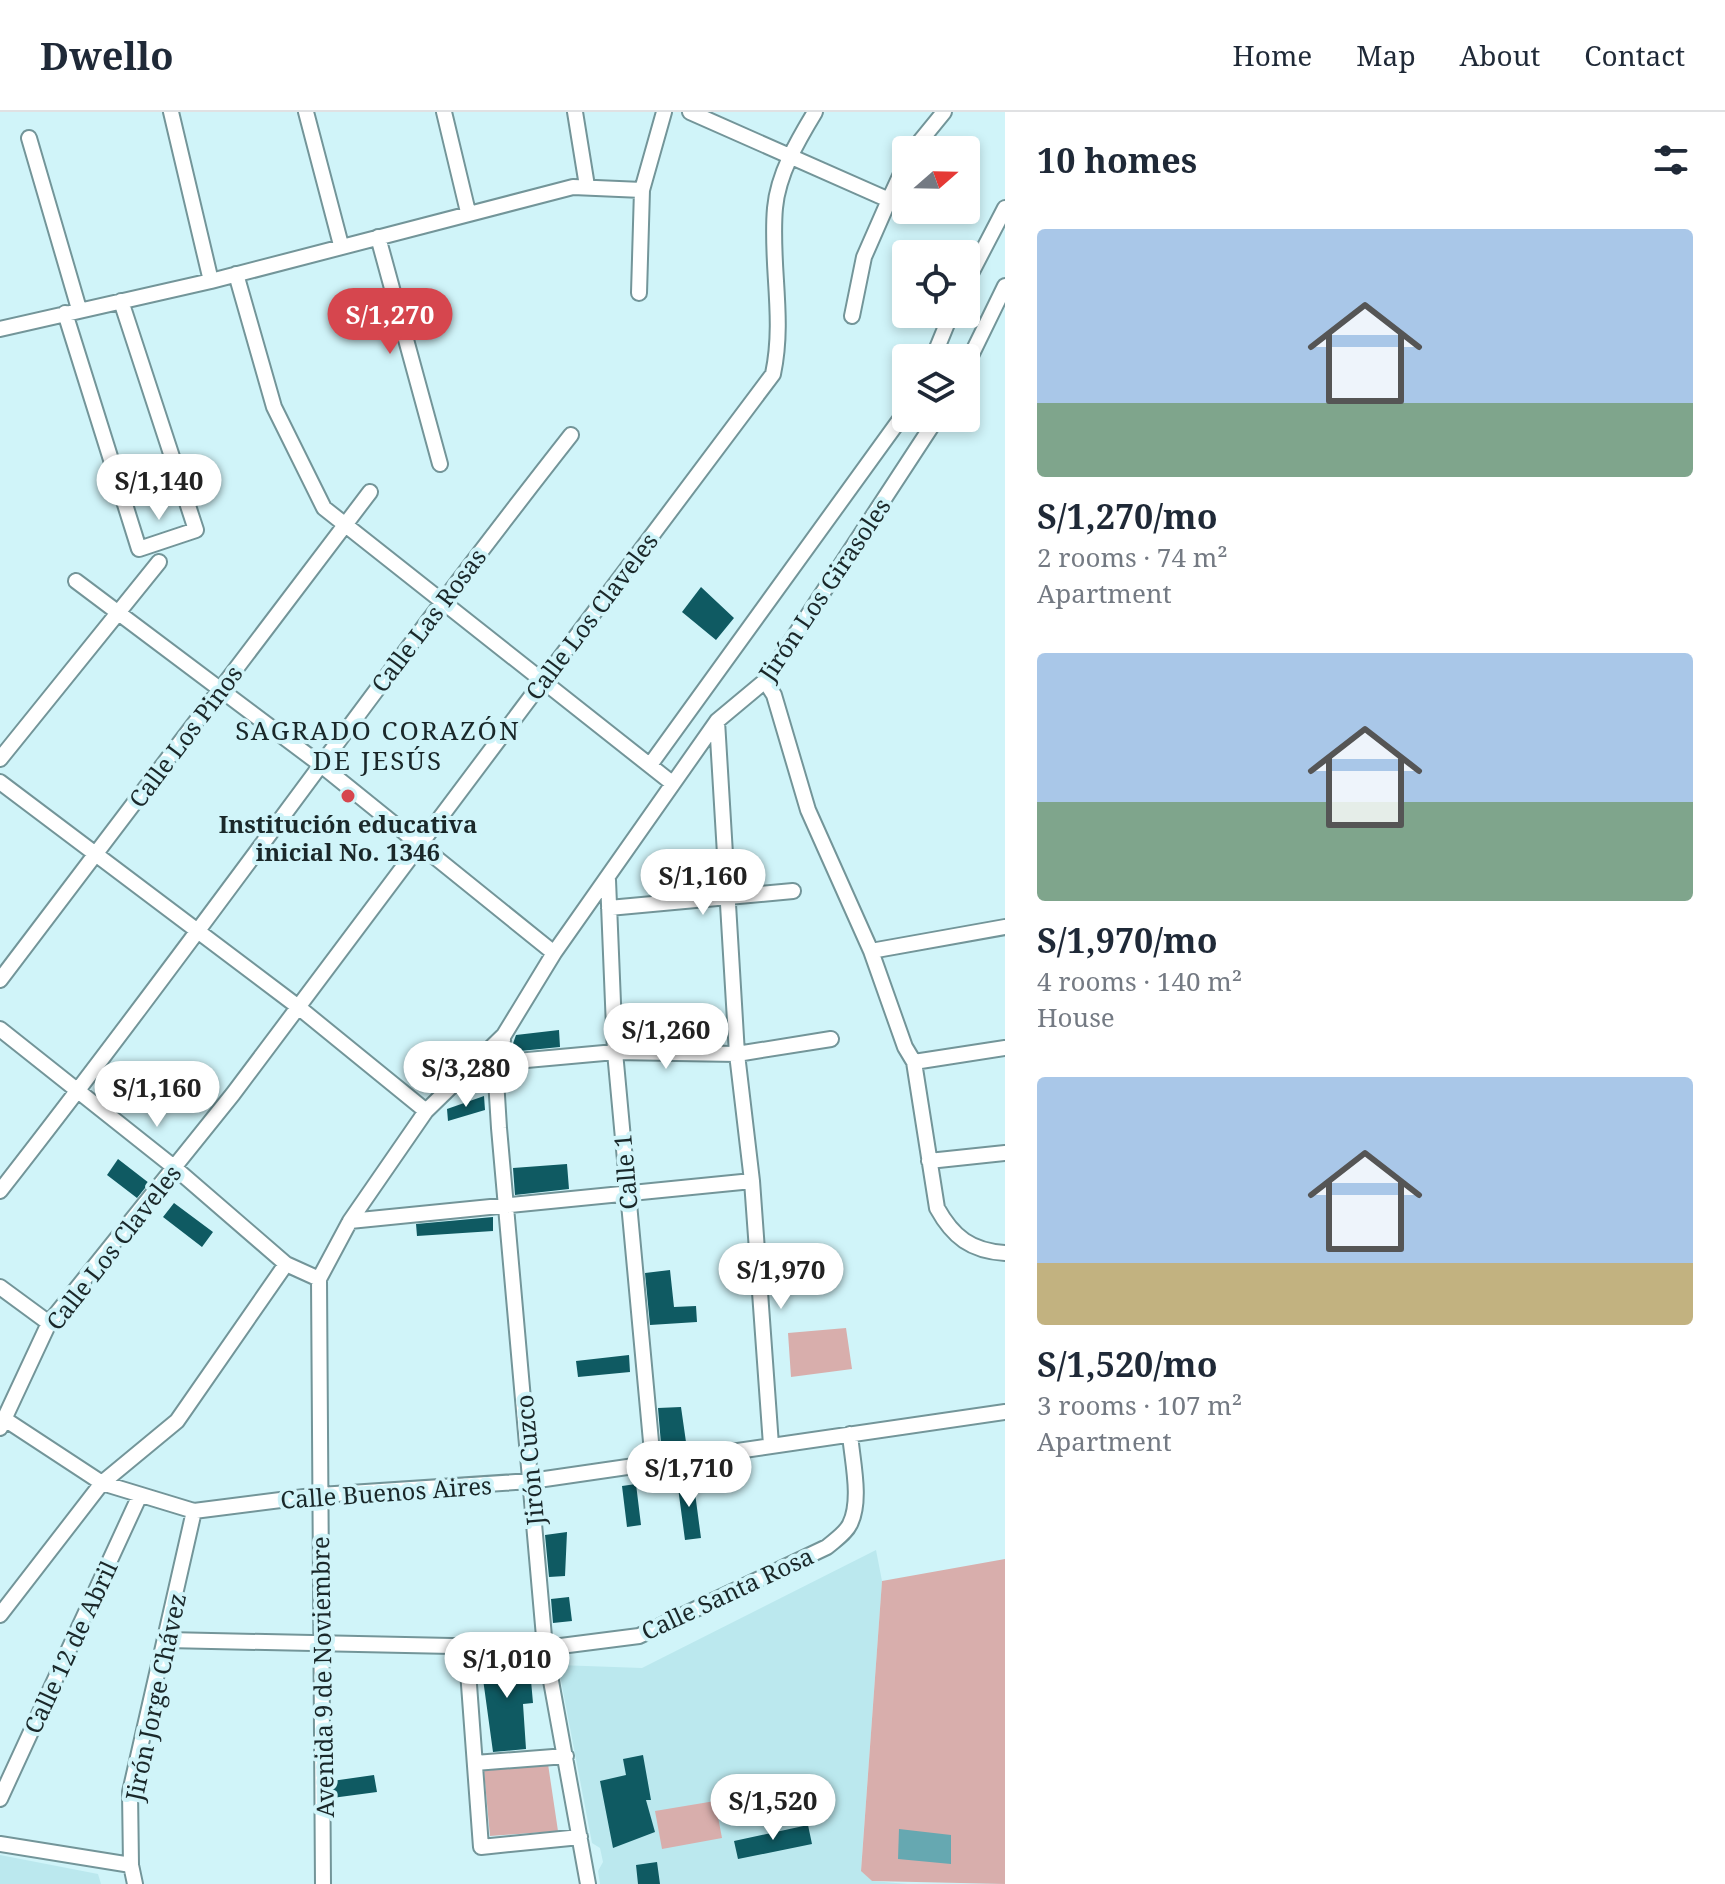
<!DOCTYPE html>
<meta charset="utf-8">
<style>
:root{--surface:#fff;--page:#f2f2f3;--text:#1f2937;--muted:#747a83;--line:#e0e1e3;--accent:#d6464e}
body{margin:0;font-family:"Noto Serif",serif;background:var(--page);color:var(--text);height:100vh;display:flex;flex-direction:column;font-size:30px;white-space:nowrap}
*{box-sizing:border-box;margin:0}
p{font-size:26px;color:var(--muted)}
.icon{flex:none;width:44px;height:44px;fill:none;stroke:currentColor;stroke-width:2;stroke-linecap:round;stroke-linejoin:round}
.map{position:relative;flex:1;overflow:hidden}
.details{display:flex;flex-direction:column;background:var(--surface);width:720px}
.details>*{flex:none}
.needle{width:52px;rotate:70deg}
.tools{position:absolute;left:892px;top:24px;display:grid;gap:16px}
.tools a{display:grid;place-items:center;width:88px;height:88px;border-radius:8px;background:var(--surface);box-shadow:0 4px 12px #0003;font-size:40px}
.price{position:absolute;translate:-50% -68px;padding:0 18px;border-radius:28px;background:#fff;color:#222;font-size:26px;line-height:52px;filter:drop-shadow(0 2px 4px #0008)}
.price::after{content:'';position:absolute;left:50%;top:48px;width:24px;height:18px;margin-left:-12px;background:inherit;clip-path:polygon(0 0,100% 0,50% 100%)}
.price.current{background:var(--accent);color:#fff}
ul{padding:0;list-style:none}
li{display:grid;align-content:center;gap:16px;height:424px;padding:0 32px}
li span{display:grid;place-items:center;height:248px;border-radius:8px;color:#555}
li>.icon{margin-inline-start:auto}
span .icon{width:144px;height:144px;fill:#fffc;stroke-width:1}
li b{font-size:34px}
h2{display:flex;justify-content:space-between;align-items:center;height:96px;padding:0 32px;font-size:34px}
header{display:flex;align-items:center;gap:48px;box-sizing:border-box;height:112px;padding:0 40px;background:var(--surface);border-bottom:2px solid var(--line)}
header strong{font-size:38px}
nav{display:flex;gap:44px;margin-inline-start:auto;font-size:28px}
main{display:flex;flex:1;min-height:0}
.map>svg:first-child{display:block}
.built{fill:#bbe8ee}
.green{fill:#d8aeac}
.water{fill:#66a8b1}
.building{fill:#0f5a62}
.lines{fill:none;stroke-linecap:round;stroke-linejoin:round}
.minor-casing{stroke:#739599;stroke-width:18}
.minor{stroke:#fff;stroke-width:14}
.poi-dot{fill:#d6464e;stroke:#d0f4f9;stroke-width:3}
.labels{text-anchor:middle;dominant-baseline:central;stroke-width:8;stroke-linejoin:round;paint-order:stroke}
.street-label{font-size:24px;fill:#1a282a;stroke:#d0f4f9}
.poi-label{font-size:24px;font-weight:bold;fill:#1a282a;stroke:#d0f4f9}
.neighbourhood-label{font-size:26px;letter-spacing:2px;fill:#1a282a;stroke:#d0f4f9}
</style>
<header>
<strong>Dwello</strong>
<nav><a>Home</a><a>Map</a><a>About</a><a>Contact</a></nav>
</header>
<main>
<div class="map">
<svg width="1005" height="1772" viewBox="0 0 1005 1772">
<rect width="100%" height="100%" fill="#d0f4f9"/>
<!-- built -->
<path class="built" d="M876 1438 882 1469 861 1758 872 1769 908 1772H600L598 1759 603 1750 600 1736 592 1731 558 1553 642 1556Z
M0 1743 98 1762 101 1772H0Z"/>
<!-- green -->
<path class="green" d="M846 1216 852 1257 791 1265 788 1221Z
M1005 1447V1772L872 1769 861 1759 882 1469Z
M548 1652 558 1719 490 1724 484 1659Z
M715 1689 722 1726 662 1737 655 1699Z"/>
<!-- water -->
<path class="water" d="M899 1717 951 1723V1752L898 1747Z"/>
<!-- building -->
<path class="building" d="M701 475 734 506 716 528 682 500Z
M559 918 560 935 510 940 516 923Z
M484 984 485 998 448 1009 447 997Z
M118 1047 149 1071 137 1086 107 1063Z
M567 1052 569 1077 515 1083 513 1056Z
M174 1091 213 1120 202 1135 163 1105Z
M493 1105V1119L417 1124 416 1112Z
M670 1158 674 1195 696 1194 697 1210 650 1213 645 1161Z
M629 1243 630 1260 578 1265 576 1249Z
M681 1295 686 1330 661 1332 658 1296Z
M693 1366 701 1426 685 1428 677 1368Z
M636 1372 641 1413 627 1415 622 1374Z
M567 1420 565 1464 549 1465 545 1423Z
M569 1485 572 1509 553 1511 551 1487Z
M480 1545 529 1546 533 1591 523 1592 526 1637 493 1640Z
M643 1643 651 1688H646L655 1720 613 1736 600 1669 626 1663 623 1647Z
M374 1663 377 1680 332 1686V1669Z
M808 1713 812 1732 738 1747 734 1729Z
M657 1750 660 1772H638L636 1753Z"/>
<g class="lines">
<!-- minor casing -->
<g class="minor-casing">
<path id="minor" d="M171 0 211 169
M306 0 341 133
M444 0 468 100
M575 0 587 74
M690 0 889 88 906 51
M29 26 79 197
M913 38 944 0
M378 125 440 352
M236 162 274 295 324 396 672 671
M966 171 1005 96
M639 181 642 78 664 0
M65 201 139 437 196 418 121 189
M852 204 864 145 889 88
M0 217 211 169 573 75 642 78
M933 246 951 202
M966 254 1005 174
M76 469 321 653 554 841
M765 569 774 583 808 698 871 839 905 935 914 950 937 1096C953 1125 971 1139 1005 1141
M717 609 737 942 752 1069 771 1333
M0 647 159 450
M650 653 906 299
M0 670 297 894 426 999
M608 768 615 940 653 1351
M609 796 793 779
M871 839 1005 815
M0 868 370 380
M0 917 175 1056 286 1152
M503 928 495 951 499 1016 545 1536 588 1772
M914 950 1005 936
M495 951 615 940 737 942 831 927
M929 1049 1005 1041
M0 1079C195 830 376 571 571 323
M350 1109 752 1069
M0 1175 49 1211
M6 1308 102 1371 194 1399 320 1383 531 1369 1005 1300
M0 1316 49 1211 233 982 773 262C785 206 770 152 775 96 778 62 798 28 815 0
M0 1503 102 1371 177 1309 286 1152 319 1167
M167 1528 545 1536 639 1524 827 1435C835 1428 846 1421 850 1412 862 1388 852 1348 850 1322
M466 1532 481 1735 580 1725
M475 1651 566 1644
M0 1687 140 1383
M0 1732 131 1753
M135 1772 131 1753 130 1680 194 1399
M323 1772 319 1167 350 1109 426 999 504 923 554 841 717 609 765 569 937 306"/>
</g>
<!-- minor -->
<use href="#minor" class="minor"/>
</g>
<!-- markers -->
<circle class="poi-dot" cx="348" cy="684" r="8"/>
<g class="labels">
<!-- street labels -->
<g class="street-label">
<text transform="translate(824 477) rotate(-56)">Jirón Los Girasoles</text>
<text transform="translate(591 504) rotate(-53)">Calle Los Claveles</text>
<text transform="translate(428 508) rotate(-53)">Calle Las Rosas</text>
<text transform="translate(185 624) rotate(-53)">Calle Los Pinos</text>
<text transform="translate(625 1060) rotate(-95)">Calle 1</text>
<text transform="translate(113 1135) rotate(-52)">Calle Los Claveles</text>
<text transform="translate(529 1348) rotate(-95)">Jirón Cuzco</text>
<text transform="translate(386 1380) rotate(-4)">Calle Buenos Aires</text>
<text transform="translate(727 1481) rotate(-25)">Calle Santa Rosa</text>
<text transform="translate(70 1535) rotate(-65)">Calle 12 de Abril</text>
<text transform="translate(322 1565) rotate(-91)">Avenida 9 de Noviembre</text>
<text transform="translate(155 1585) rotate(-78)">Jirón Jorge Chávez</text>
</g>
<!-- poi labels -->
<g class="poi-label">
<text x="348" y="711">Institución educativa<tspan x="348" dy="28">inicial No. 1346</tspan></text>
</g>
<!-- neighbourhood labels -->
<g class="neighbourhood-label">
<text x="378" y="618">SAGRADO CORAZÓN<tspan x="378" dy="30">DE JESÚS</tspan></text>
</g>
</g>
</svg>
<div class="tools">
<a><svg class="needle" viewBox="-14 -14 28 28"><path d="M0-13l5 13h-10z" fill="#e53935"/><path d="M0 13l5-13h-10z" fill="#747a83"/></svg></a>
<a><svg class="icon" aria-label="locate" viewBox="0 0 24 24"><circle cx="12" cy="12" r="6"/><path d="M12 2v4M12 18v4M2 12h4M18 12h4"/></svg></a>
<a><svg class="icon" aria-label="layers" viewBox="0 0 24 24"><path d="M12 4l9 5-9 5-9-5zM3 14l9 5 9-5"/></svg></a>
</div>
<b class="price current" style="left:390px;top:244px">S/1,270</b>
<b class="price" style="left:159px;top:410px">S/1,140</b>
<b class="price" style="left:703px;top:805px">S/1,160</b>
<b class="price" style="left:666px;top:959px">S/1,260</b>
<b class="price" style="left:466px;top:997px">S/3,280</b>
<b class="price" style="left:157px;top:1017px">S/1,160</b>
<b class="price" style="left:781px;top:1199px">S/1,970</b>
<b class="price" style="left:689px;top:1397px">S/1,710</b>
<b class="price" style="left:507px;top:1588px">S/1,010</b>
<b class="price" style="left:773px;top:1730px">S/1,520</b>
</div>
<section class="details">
<h2>10 homes<svg class="icon" aria-label="filters" viewBox="0 0 24 24"><path d="M4 7h16M4 17h16"/><circle cx="9" cy="7" r="2"/><circle cx="15" cy="17" r="2"/></svg></h2>
<ul>
<li><span style="background:linear-gradient(#a9c7e8 70%,#7fa58c 0)"><svg class="icon" aria-label="home" viewBox="0 0 24 24"><path d="M3 11l9-7 9 7M6 9v11h12V9"/></svg></span><div><b>S/1,270/mo</b><p>2 rooms · 74 m²</p><p>Apartment</p></div></li>
<li><span style="background:linear-gradient(#a9c7e8 60%,#7fa58c 0)"><svg class="icon" aria-label="home" viewBox="0 0 24 24"><path d="M3 11l9-7 9 7M6 9v11h12V9"/></svg></span><div><b>S/1,970/mo</b><p>4 rooms · 140 m²</p><p>House</p></div></li>
<li><span style="background:linear-gradient(#a9c7e8 75%,#c2b280 0)"><svg class="icon" aria-label="home" viewBox="0 0 24 24"><path d="M3 11l9-7 9 7M6 9v11h12V9"/></svg></span><div><b>S/1,520/mo</b><p>3 rooms · 107 m²</p><p>Apartment</p></div></li>
</ul>
</section>
</main>
